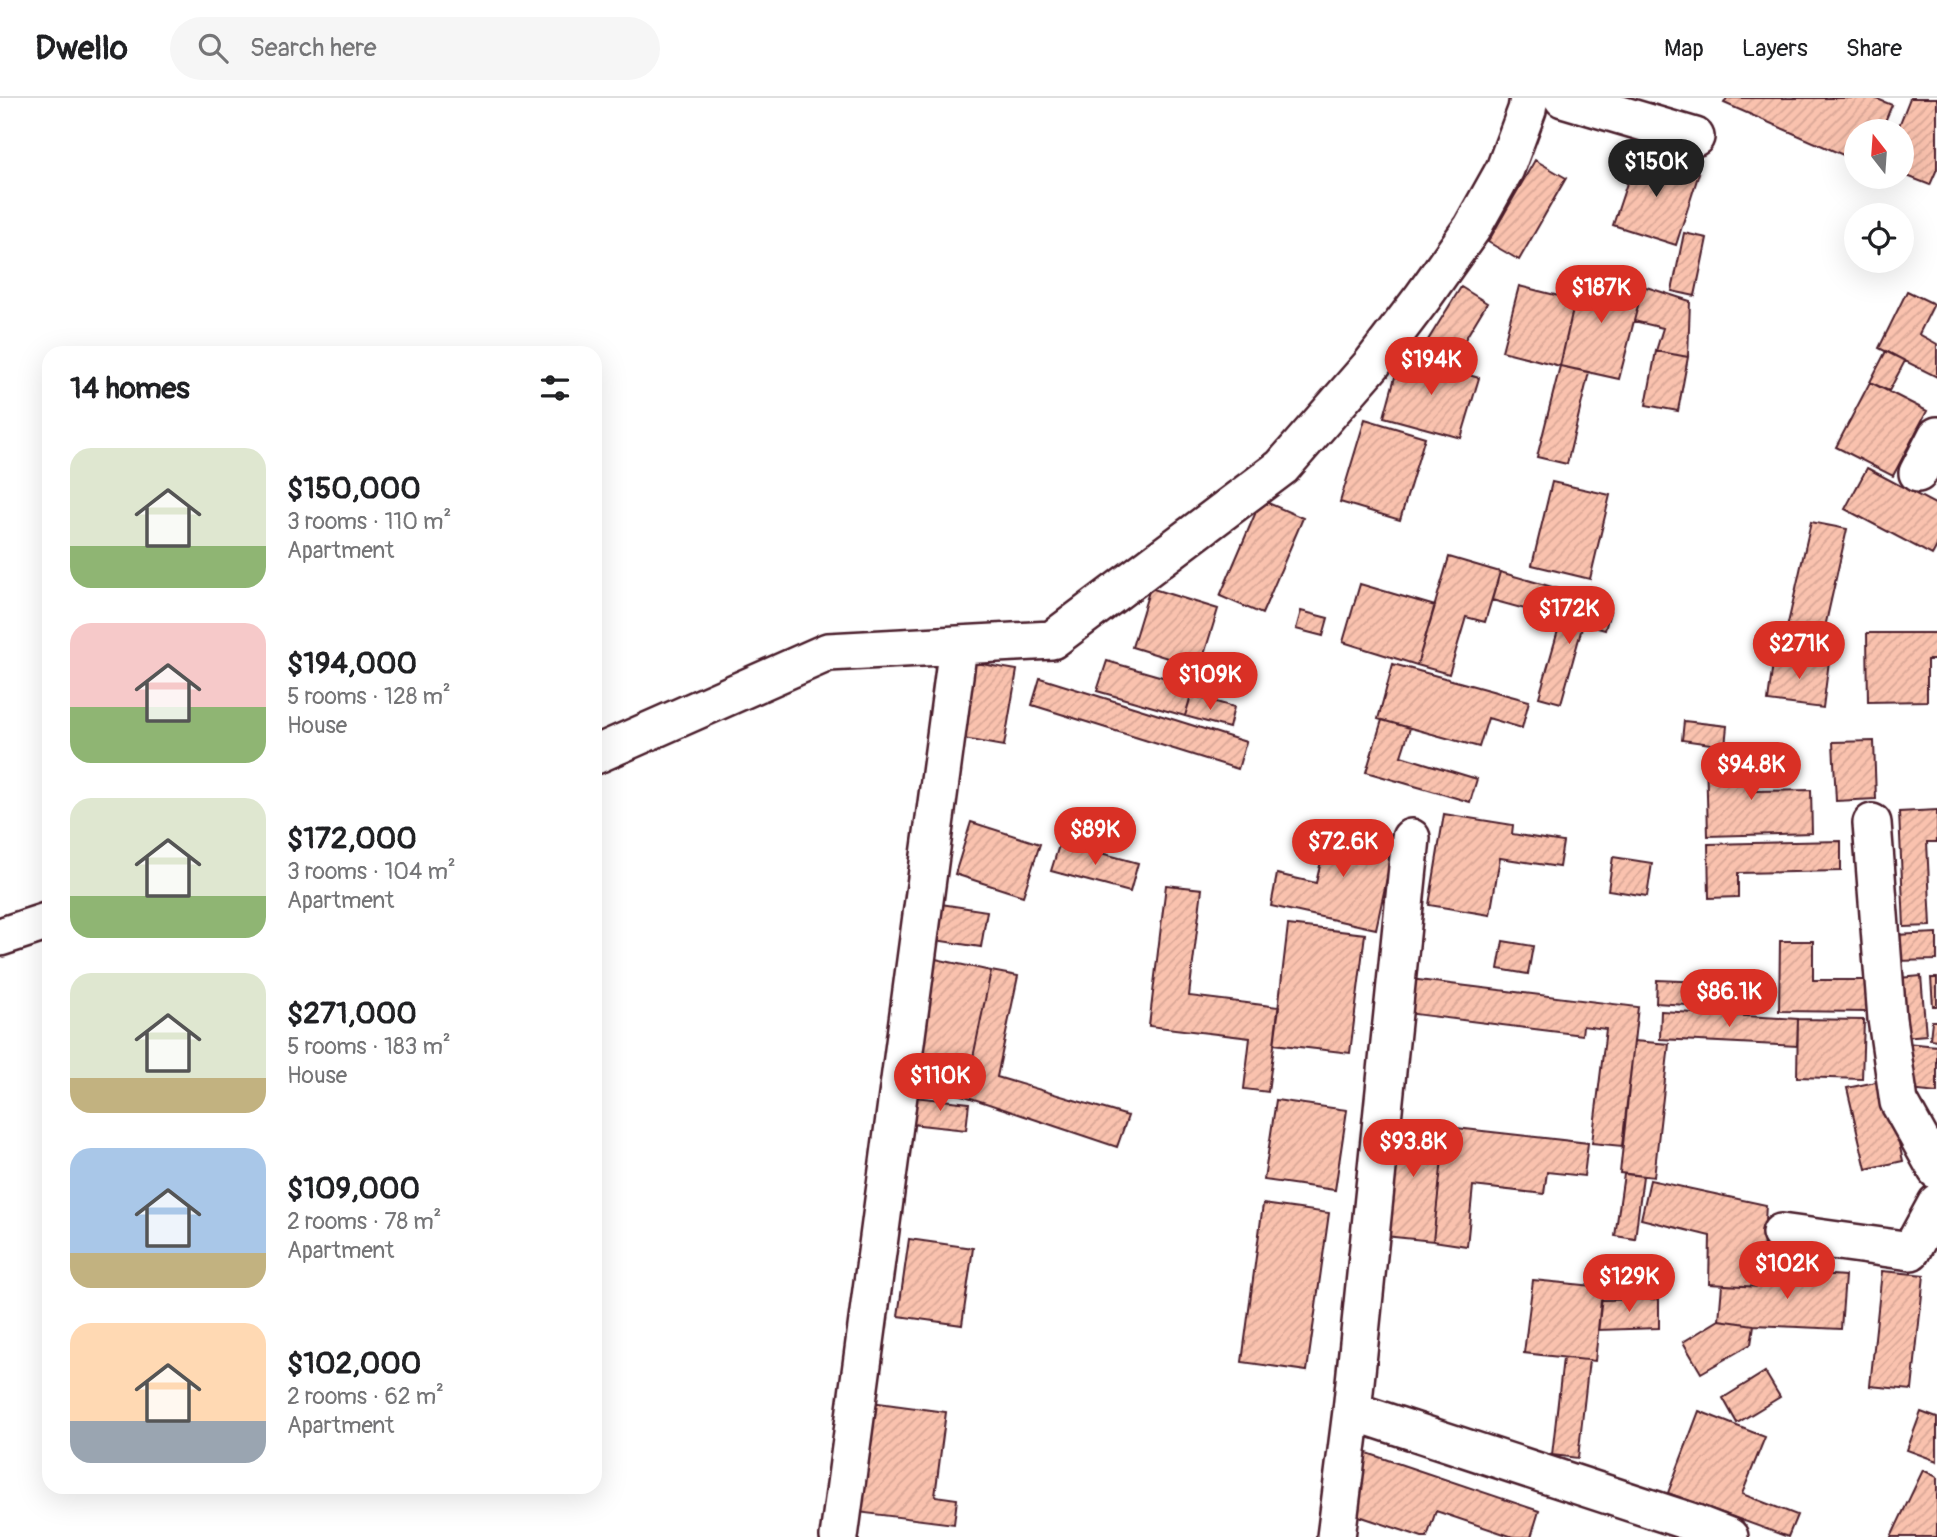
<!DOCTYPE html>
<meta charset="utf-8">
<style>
:root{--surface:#fff;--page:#f6f6f6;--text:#202124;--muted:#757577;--line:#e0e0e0;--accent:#d93025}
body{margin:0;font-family:Pangolin,sans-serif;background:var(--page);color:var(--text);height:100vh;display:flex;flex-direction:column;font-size:26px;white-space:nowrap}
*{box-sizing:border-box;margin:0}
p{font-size:23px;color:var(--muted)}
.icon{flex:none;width:38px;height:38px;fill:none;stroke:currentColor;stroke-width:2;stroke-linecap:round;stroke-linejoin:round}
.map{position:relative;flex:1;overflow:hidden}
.side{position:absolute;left:42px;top:248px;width:560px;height:1148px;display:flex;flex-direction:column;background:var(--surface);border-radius:21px;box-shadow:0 7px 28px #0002}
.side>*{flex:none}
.needle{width:46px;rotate:343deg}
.buttons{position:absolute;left:1844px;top:21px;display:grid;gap:14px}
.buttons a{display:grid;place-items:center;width:70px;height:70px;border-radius:50%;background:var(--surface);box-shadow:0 7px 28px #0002;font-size:35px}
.price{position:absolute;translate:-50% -60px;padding:0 16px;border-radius:24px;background:var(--accent);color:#fff;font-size:23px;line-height:46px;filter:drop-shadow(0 2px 4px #0008)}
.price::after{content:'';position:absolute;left:50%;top:42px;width:21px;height:16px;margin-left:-10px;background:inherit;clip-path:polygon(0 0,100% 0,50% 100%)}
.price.selected{background:#222;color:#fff}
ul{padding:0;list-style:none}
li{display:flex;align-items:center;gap:21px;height:175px;padding:0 28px}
li span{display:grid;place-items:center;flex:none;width:196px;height:140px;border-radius:21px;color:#555}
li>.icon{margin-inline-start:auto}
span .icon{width:84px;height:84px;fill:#fffc;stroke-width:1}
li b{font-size:30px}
h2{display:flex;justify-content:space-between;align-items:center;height:84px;padding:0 28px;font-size:30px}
header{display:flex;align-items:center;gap:42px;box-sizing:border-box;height:98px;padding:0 35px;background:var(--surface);border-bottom:2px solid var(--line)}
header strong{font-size:33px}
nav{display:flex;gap:38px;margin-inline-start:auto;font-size:24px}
.search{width:490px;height:63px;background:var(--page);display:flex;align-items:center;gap:18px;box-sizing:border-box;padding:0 24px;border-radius:38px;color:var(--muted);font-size:26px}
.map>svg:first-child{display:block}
.building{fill:url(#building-hatch);stroke:#4a1f2b;stroke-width:2}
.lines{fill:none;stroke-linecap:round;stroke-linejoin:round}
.minor-casing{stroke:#4a1f2b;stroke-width:42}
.minor{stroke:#fff;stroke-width:37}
</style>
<header>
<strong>Dwello</strong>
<div class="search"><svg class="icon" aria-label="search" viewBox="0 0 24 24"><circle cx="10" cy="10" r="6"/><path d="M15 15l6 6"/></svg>Search here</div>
<nav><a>Map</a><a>Layers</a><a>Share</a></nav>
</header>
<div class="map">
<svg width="1937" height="1439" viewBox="0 0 1937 1439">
<defs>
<pattern id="building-hatch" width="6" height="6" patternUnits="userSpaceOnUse" patternTransform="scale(1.75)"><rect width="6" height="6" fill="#fac2ae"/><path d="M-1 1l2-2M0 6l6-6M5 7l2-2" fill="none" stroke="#d8a696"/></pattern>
</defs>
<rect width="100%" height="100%" fill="#fff"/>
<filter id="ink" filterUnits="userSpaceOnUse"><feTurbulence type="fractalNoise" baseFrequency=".0143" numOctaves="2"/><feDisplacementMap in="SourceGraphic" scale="14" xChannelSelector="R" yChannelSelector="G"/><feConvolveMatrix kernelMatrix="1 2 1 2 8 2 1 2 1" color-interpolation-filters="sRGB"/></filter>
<g filter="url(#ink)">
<!-- building -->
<path class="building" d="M1727 0H1875L1892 7 1881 33H1857V63L1724 5Z
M1910 0H1937V71L1930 87 1902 76V33H1897Z
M1637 55 1699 75 1676 147 1613 127Z
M1535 62 1566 80 1519 162 1488 144Z
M1684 135 1707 140 1695 198 1672 193Z
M1582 173 1643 188 1619 281 1560 268Z
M1519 188 1575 202 1560 268 1502 253Z
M1643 188 1690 203 1688 259 1656 253 1663 230 1634 223Z
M1461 189 1487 205 1455 258 1428 242Z
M1907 193 1934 206 1919 236 1937 246V279L1879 250Z
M1656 253 1688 259 1678 313 1646 307Z
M1886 253 1905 263 1889 293 1870 284Z
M1401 257 1479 280 1461 340 1384 319Z
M1560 268 1589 274 1567 366 1537 359Z
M1870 284 1927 313 1893 378 1836 349Z
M1365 321 1425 339 1400 422 1340 404Z
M1867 370 1937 407V448L1932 457 1845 411Z
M1552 384 1610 397 1590 481 1532 467Z
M1261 402 1303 420 1262 516 1220 498Z
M1811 424 1847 431 1823 538 1787 530Z
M1449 459 1500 474 1485 524 1466 519 1449 576 1417 567Z
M1500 474 1559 491 1550 518 1492 502Z
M1360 486 1435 508 1417 567 1343 544Z
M1150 490 1218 511 1200 570 1132 549Z
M1567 501 1610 514 1605 532 1583 526 1561 605 1539 599Z
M1301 513 1328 520 1323 538 1296 531Z
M1867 535H1937V562H1927V603L1868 604Z
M1774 557 1829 563 1823 610 1768 603Z
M1107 563 1194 588 1185 618 1097 593Z
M970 564 1017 572 1004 648 958 640Z
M1393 566 1529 603 1522 630 1488 620 1479 649 1378 621Z
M1040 580 1246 644 1238 671 1032 607Z
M1191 597 1234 609 1229 630 1185 618Z
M1382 622 1410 630 1401 658 1477 681 1470 704 1366 674Z
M1684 623 1727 628 1725 648 1682 642Z
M1874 643 1876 701 1836 703 1833 644Z
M1752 655V693L1811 692 1812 735 1708 738 1706 656Z
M1937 712V744H1927L1931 828 1904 829 1899 714Z
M1444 716 1513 727 1512 736 1563 744 1559 769 1500 760 1490 817 1429 807Z
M971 724 1040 746 1023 798 955 776Z
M1330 724 1396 738 1376 831 1271 808 1277 776 1316 785Z
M1841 743V773L1738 775V799L1709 800 1708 746Z
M1060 744 1138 765 1130 794 1051 773Z
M1613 759 1652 765 1647 798 1608 792Z
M1166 787 1202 791 1189 898 1279 909 1268 994 1244 991 1250 940 1149 928Z
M941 806 987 813 981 849 935 842Z
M1288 827 1365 836 1350 955 1274 946Z
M1937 835V862L1895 863 1894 837Z
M1503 843 1533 848 1528 876 1498 871Z
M1780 843H1813V882H1868V914L1779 913Z
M931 860 991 873 965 998 905 985Z
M991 873 1018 878 997 979 1128 1018 1117 1049 965 998Z
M1921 878 1926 937 1904 939 1899 880Z
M1931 880H1937V908H1933Z
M1410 881 1638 909 1622 1048 1592 1045 1606 931 1583 928 1582 937 1406 915Z
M1657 882 1704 884 1703 908 1656 905Z
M1661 913 1798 921 1797 948 1660 941Z
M1798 921 1864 922 1862 981 1797 979Z
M1932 923H1937V942L1930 941Z
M1634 943 1669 946 1654 1079 1620 1075Z
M1906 945 1937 948V995L1901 991Z
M1885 982 1903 1063 1866 1071 1847 990Z
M914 999 969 1005 966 1032 911 1026Z
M1276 1002 1347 1012 1335 1092 1264 1082Z
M1389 1023 1456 1030 1453 1062 1442 1061 1433 1143 1375 1137Z
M1456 1030 1588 1045 1584 1078 1547 1074 1544 1096 1473 1088 1467 1148 1433 1143 1442 1061 1453 1062Z
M1624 1076 1643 1078 1635 1141 1615 1138Z
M1650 1082 1766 1107 1761 1189 1709 1186 1710 1138 1641 1121Z
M1263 1106 1329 1115 1307 1273 1242 1264Z
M909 1141 973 1150 962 1227 898 1218Z
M1763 1172 1845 1178 1841 1231 1754 1227 1719 1222 1722 1187 1761 1189Z
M1882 1173 1924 1177 1912 1292 1870 1288Z
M1533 1182 1603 1189 1595 1263 1524 1255Z
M1659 1201V1230L1598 1232 1601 1202Z
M1719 1222 1754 1227 1751 1246 1701 1275 1683 1244Z
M1563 1260 1589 1262 1578 1360 1552 1357Z
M1765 1274 1780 1299 1737 1325 1723 1300Z
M871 1304 946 1314 935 1398 957 1401 954 1426 857 1414Z
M1699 1313 1765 1339 1742 1396 1797 1417 1788 1439 1668 1395Z
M1921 1314 1937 1320V1363L1907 1352Z
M1367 1355 1539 1413 1531 1439H1513L1436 1413 1427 1439H1422L1347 1414Z
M1923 1372 1937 1379V1439H1891Z"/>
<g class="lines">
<!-- minor casing -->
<g class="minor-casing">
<path id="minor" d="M1563 0 1695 39
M1918 375 1937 338
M595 657 828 554 1052 542 1282 369 1372 266 1423 199 1472 130 1505 71 1527 12 1529 0
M1872 725 1887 921 1899 1004 1937 1072
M0 839 49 823
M1781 1135 1911 1153 1937 1105
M1352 1313 1688 1423 1729 1439
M839 1439 958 548
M1336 1439 1352 1313 1411 740"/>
</g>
<!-- minor -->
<use href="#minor" class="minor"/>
</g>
</g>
</svg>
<div class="buttons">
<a><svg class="needle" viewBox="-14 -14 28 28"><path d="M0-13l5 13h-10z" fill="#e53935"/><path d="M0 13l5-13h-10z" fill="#757577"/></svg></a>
<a><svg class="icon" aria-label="locate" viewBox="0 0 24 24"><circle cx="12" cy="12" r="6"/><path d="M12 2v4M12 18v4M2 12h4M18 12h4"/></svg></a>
</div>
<b class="price selected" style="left:1656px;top:101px">$150K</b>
<b class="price" style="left:1601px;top:227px">$187K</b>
<b class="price" style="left:1431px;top:299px">$194K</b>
<b class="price" style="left:1569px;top:548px">$172K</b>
<b class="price" style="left:1799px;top:583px">$271K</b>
<b class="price" style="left:1210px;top:614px">$109K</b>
<b class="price" style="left:1751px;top:704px">$94.8K</b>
<b class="price" style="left:1095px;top:769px">$89K</b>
<b class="price" style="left:1343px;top:781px">$72.6K</b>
<b class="price" style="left:1729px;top:931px">$86.1K</b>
<b class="price" style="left:940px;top:1015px">$110K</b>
<b class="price" style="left:1413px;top:1081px">$93.8K</b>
<b class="price" style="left:1787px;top:1203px">$102K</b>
<b class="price" style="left:1629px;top:1216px">$129K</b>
<section class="side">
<h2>14 homes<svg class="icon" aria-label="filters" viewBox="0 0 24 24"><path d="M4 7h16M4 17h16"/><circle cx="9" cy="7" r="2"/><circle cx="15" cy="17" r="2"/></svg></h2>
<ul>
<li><span style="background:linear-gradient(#dfe7d0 70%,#8fb573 0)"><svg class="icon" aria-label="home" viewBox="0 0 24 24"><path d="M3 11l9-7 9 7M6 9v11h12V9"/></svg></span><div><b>$150,000</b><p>3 rooms · 110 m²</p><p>Apartment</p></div></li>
<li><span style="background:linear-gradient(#f6c9c9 60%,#8fb573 0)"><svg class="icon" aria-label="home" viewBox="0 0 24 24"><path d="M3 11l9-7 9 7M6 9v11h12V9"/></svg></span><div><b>$194,000</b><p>5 rooms · 128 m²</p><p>House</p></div></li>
<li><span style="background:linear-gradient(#dfe7d0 70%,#8fb573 0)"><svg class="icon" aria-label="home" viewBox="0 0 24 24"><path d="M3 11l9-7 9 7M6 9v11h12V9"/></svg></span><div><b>$172,000</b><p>3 rooms · 104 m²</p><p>Apartment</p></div></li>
<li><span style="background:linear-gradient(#dfe7d0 75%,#c2b280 0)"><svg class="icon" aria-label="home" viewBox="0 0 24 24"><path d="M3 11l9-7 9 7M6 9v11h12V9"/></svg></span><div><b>$271,000</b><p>5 rooms · 183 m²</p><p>House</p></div></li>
<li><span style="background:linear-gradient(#a9c7e8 75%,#c2b280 0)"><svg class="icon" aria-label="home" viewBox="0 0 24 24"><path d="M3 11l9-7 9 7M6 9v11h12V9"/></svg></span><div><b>$109,000</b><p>2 rooms · 78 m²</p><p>Apartment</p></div></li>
<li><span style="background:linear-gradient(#ffd9b3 70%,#9aa5b1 0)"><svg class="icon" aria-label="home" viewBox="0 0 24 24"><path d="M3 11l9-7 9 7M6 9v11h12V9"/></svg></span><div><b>$102,000</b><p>2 rooms · 62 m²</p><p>Apartment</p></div></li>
</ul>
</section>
</div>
